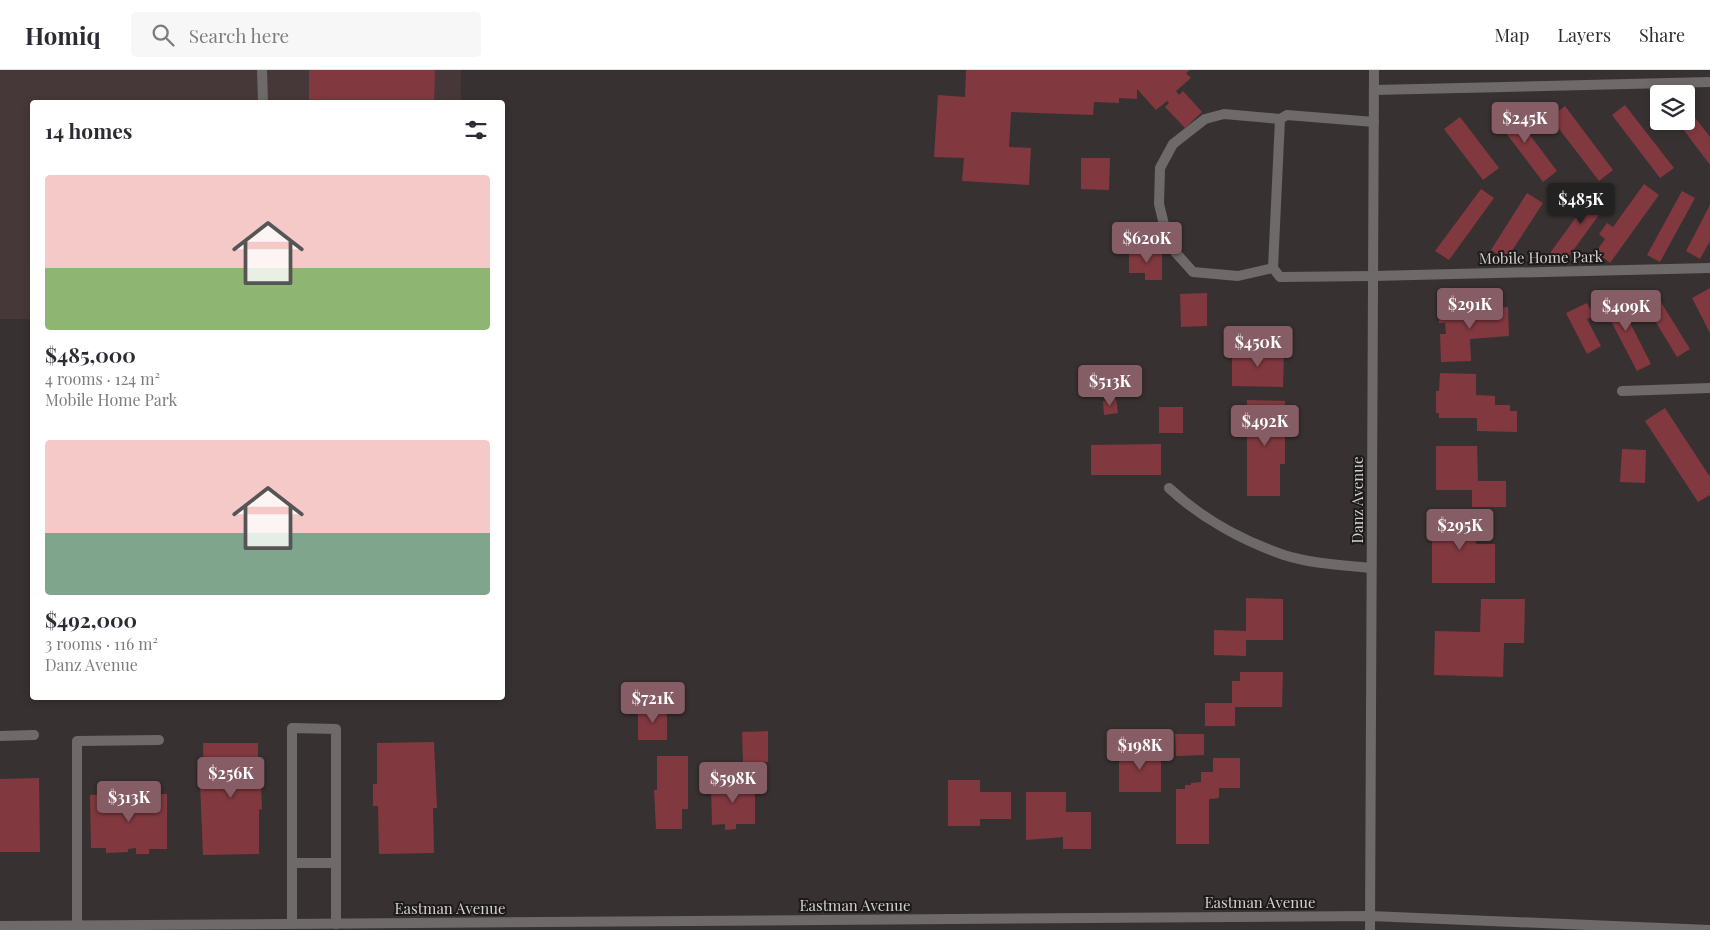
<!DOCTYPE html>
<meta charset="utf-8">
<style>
:root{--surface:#fff;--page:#f7f7f7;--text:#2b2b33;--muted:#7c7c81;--line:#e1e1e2;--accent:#865d64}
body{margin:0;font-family:"Playfair Display",serif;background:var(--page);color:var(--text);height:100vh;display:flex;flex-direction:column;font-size:19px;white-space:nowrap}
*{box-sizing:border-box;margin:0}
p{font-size:16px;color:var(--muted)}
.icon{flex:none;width:28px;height:28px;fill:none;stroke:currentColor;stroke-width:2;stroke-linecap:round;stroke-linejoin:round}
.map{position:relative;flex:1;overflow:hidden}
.side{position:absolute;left:30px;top:30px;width:475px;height:600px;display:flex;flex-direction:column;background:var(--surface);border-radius:5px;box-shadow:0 2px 8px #0003}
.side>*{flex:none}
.controls{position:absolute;left:1650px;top:15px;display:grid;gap:10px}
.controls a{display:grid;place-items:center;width:45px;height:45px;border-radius:5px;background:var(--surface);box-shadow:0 2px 8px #0003;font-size:25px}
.price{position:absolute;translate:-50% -42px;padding:0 11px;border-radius:5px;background:var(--accent);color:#fff;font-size:16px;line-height:32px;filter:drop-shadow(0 1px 2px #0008)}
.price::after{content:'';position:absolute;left:50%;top:30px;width:15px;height:11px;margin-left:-8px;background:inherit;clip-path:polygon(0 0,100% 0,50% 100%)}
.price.selected{background:#222;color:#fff}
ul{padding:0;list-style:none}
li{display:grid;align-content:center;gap:10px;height:265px;padding:0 15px}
li span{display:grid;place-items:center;height:155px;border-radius:5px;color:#555}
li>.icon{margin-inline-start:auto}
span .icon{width:90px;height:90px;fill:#fffc;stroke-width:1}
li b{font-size:21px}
h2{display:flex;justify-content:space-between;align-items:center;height:60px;padding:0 15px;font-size:21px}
header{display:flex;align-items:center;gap:30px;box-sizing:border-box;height:70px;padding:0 25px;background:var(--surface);border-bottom:1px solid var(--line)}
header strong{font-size:24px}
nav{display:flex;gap:28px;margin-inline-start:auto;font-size:18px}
.search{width:350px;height:45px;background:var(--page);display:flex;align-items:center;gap:12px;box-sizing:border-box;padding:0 18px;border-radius:5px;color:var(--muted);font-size:19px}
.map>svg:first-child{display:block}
.built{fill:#463838}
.building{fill:#81393f}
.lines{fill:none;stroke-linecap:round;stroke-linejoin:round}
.service{stroke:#6e6a6a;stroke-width:10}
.minor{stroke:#6e6a6a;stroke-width:10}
.tertiary{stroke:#6e6a6a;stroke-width:10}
.labels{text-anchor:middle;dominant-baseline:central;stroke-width:4;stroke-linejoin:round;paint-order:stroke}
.street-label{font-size:15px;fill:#d5d0d0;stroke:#1d1a1a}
</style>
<header>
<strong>Homiq</strong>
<div class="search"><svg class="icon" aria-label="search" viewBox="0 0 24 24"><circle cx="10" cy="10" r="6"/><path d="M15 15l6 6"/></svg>Search here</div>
<nav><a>Map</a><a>Layers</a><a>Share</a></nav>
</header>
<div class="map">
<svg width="1710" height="860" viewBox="0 0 1710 860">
<rect width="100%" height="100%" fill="#383131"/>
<!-- built -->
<path class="built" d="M0 0H461V32H32V249H0Z"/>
<!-- building -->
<path class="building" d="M309 0H435L434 32H309Z
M966 0H1190L1186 3 1191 8 1176 21 1179 25 1183 21 1202 42 1185 58 1165 37 1169 33 1167 31 1156 40 1137 19V29L1119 28V33L1094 32 1093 45 1011 42 1009 77 1031 78 1029 115 962 111 964 88 934 87 938 25 965 27Z
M1625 35 1674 98 1660 108 1612 45Z
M1508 36 1557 101 1543 112 1494 47Z
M1565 36 1613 100 1599 111 1550 47Z
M1686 36 1710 67V95L1677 51H1686Z
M1460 47 1499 98 1483 110 1444 59Z
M1081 88H1110L1109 120 1081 119Z
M1644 114 1659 125 1610 193 1596 182 1605 169 1599 164 1607 153 1613 157Z
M1598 117 1612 127 1564 193 1550 183Z
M1481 119 1494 128 1449 190 1435 181Z
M1682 121 1695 128 1660 192 1647 185Z
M1527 123 1543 133 1506 190 1491 180Z
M1710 135V171L1700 189 1686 181Z
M1129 180H1162V210H1145V203H1129Z
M1710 218V263L1692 228Z
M1207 223V256L1181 257 1180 224Z
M1615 223 1651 294 1637 301 1600 230Z
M1659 229 1690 279 1677 287 1646 236Z
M1587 233 1594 246 1587 249 1601 276 1587 284 1566 243Z
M1508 237 1509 266 1470 269 1471 291 1441 292 1440 264H1446L1445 253H1439V239Z
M1232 279 1284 280 1283 317 1232 316Z
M1440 303 1476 304V325L1495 326V335H1510V341H1517V362L1477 361V348H1439V343H1436V321H1439Z
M1116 329 1118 343 1104 345 1103 331Z
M1247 330 1285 331V394H1280V426H1247Z
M1159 337H1183V363H1159Z
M1665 338 1710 407V425L1698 432 1645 351Z
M1161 374V405H1091V375Z
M1436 376H1477L1478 411H1506V437H1472V420H1436Z
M1622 379 1646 380 1645 413 1620 412Z
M1432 442H1476V474H1495V513H1432Z
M1246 528 1283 529V570H1246V586L1214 585V560L1246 561Z
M1481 529H1525L1524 573H1504L1503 607 1434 605 1435 561 1480 562Z
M1240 602H1283L1282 637H1235V656H1205V633H1232V611H1240Z
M667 638V670H638V639Z
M768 661V692H743L742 662Z
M1175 664H1204V685L1176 686Z
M434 672 437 738H433L434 783 379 784 378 736H373V714H377V673Z
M203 673H258V715H261L262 739 259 740V784L203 785 200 713H204Z
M1119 680H1161V722H1119Z
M657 686H688V739H682V759H656L654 720H657Z
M1213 688H1240V718H1219V728L1209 729V774H1176V719H1185V715H1191V713L1201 712V702H1213Z
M39 708 40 782H0V709Z
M748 709V715H755V754H736V759L725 760V754L712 755 711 716H720V710Z
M948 710H980V722H1011V749H980V756H948Z
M1026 722H1066V742H1091V779H1063V767L1026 770Z
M167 724V779H149V784H136V778L128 779V782L106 783V778H91L90 725Z"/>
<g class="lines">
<!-- service -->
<path class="service" d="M262 0 263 32
M1273 198 1238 206 1193 202 1169 175 1159 134 1160 98 1173 74 1205 49 1224 44 1280 49
M1373 206 1280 207 1273 198 1280 49 1287 45 1374 52
M1169 418C1201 448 1243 471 1284 485 1312 494 1343 495 1371 498
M0 666 34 665
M292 793H336
M292 853V658L336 659V854
M77 855V671L159 670"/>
<!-- minor -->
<path class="minor" d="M1374 20 1710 12
M1373 206 1710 198
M1622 321 1710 318
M0 856 1370 846 1710 860"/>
<!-- tertiary -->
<path class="tertiary" d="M1370 860 1374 0"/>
</g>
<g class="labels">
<!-- street labels -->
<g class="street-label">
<text transform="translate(1541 187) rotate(-1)">Mobile Home Park</text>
<text transform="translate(1357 430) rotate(-90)">Danz Avenue</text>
<text x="1260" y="832">Eastman Avenue</text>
<text x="855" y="835">Eastman Avenue</text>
<text x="450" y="838">Eastman Avenue</text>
</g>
</g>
</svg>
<div class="controls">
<a><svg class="icon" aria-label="layers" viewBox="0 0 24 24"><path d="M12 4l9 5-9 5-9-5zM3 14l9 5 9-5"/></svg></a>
</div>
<b class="price" style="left:1525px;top:74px">$245K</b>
<b class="price selected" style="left:1581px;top:155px">$485K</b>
<b class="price" style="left:1147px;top:194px">$620K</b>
<b class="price" style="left:1470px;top:260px">$291K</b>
<b class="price" style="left:1626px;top:262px">$409K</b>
<b class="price" style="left:1258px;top:298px">$450K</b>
<b class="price" style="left:1110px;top:337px">$513K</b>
<b class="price" style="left:1265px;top:377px">$492K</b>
<b class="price" style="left:1460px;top:481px">$295K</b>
<b class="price" style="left:653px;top:654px">$721K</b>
<b class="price" style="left:1140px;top:701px">$198K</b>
<b class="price" style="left:231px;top:729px">$256K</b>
<b class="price" style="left:733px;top:734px">$598K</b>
<b class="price" style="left:129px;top:753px">$313K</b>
<section class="side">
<h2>14 homes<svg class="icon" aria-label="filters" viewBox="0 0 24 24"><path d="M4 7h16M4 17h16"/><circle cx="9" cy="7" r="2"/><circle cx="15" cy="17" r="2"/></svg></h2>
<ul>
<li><span style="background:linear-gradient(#f6c9c9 60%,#8fb573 0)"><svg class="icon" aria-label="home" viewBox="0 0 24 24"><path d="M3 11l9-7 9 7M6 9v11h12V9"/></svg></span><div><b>$485,000</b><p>4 rooms · 124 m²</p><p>Mobile Home Park</p></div></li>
<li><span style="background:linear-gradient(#f6c9c9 60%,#7fa58c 0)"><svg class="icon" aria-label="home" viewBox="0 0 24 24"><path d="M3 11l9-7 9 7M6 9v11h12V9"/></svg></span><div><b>$492,000</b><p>3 rooms · 116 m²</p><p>Danz Avenue</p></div></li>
</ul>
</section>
</div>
